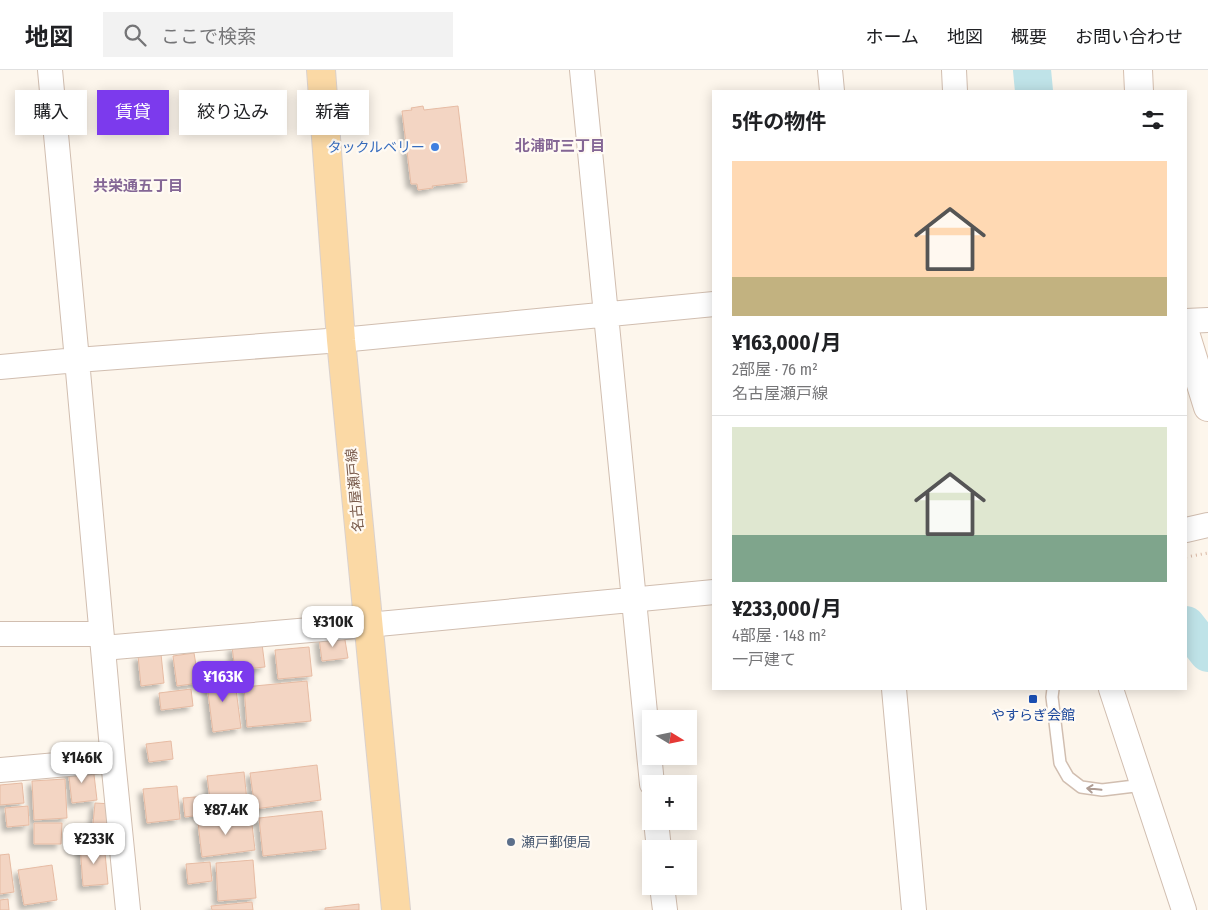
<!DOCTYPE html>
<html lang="ja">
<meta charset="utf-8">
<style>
:root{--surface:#fff;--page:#f2f2f2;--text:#202124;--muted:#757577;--line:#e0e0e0;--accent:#7c3aed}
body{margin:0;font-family:"Fira Sans Condensed","Noto Sans JP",sans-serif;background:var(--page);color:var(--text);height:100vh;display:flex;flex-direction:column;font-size:19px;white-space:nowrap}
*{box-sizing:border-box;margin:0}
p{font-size:16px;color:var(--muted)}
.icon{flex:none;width:28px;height:28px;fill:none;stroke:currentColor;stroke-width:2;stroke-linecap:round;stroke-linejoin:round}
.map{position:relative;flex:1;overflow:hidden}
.details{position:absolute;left:712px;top:20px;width:475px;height:600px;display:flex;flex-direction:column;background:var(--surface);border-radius:0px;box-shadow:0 2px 12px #0003}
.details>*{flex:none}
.hud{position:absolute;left:15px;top:20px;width:475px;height:45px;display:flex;gap:10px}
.needle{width:32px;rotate:100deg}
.controls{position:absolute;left:642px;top:640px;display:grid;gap:10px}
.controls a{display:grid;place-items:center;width:55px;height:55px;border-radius:0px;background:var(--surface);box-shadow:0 2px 12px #0003;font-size:25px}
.price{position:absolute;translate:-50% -42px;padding:0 11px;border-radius:10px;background:#fff;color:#222;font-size:16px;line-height:32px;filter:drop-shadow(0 1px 2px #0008)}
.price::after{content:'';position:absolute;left:50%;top:30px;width:15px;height:11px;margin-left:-8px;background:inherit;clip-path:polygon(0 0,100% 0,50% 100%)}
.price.current{background:var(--accent);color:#fff}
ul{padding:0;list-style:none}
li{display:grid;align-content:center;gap:10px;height:265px;padding:0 20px}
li+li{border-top:1px solid var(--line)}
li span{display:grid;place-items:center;height:155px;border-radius:0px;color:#555}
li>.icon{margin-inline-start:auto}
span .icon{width:90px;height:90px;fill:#fffc;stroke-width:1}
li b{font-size:21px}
h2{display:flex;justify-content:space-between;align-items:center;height:60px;padding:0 20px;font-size:21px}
.tag{padding:0 18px;border-radius:0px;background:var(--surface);box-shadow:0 2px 12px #0003;font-size:18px;line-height:45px}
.tag.current{background:var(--accent);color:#fff}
header{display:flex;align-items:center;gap:30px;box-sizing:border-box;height:70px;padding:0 25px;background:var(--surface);border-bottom:1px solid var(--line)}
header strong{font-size:24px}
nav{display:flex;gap:28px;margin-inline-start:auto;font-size:18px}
.search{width:350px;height:45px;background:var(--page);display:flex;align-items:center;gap:12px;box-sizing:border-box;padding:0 18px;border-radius:0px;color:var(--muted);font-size:19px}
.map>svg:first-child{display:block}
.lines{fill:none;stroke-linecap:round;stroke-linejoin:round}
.river{stroke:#bfe3e8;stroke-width:38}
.building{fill:#f3d5c3;stroke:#e6bba3;filter:url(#shadow)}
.lane-casing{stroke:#d1beb0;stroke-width:14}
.street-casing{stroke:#d1beb0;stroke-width:26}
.secondary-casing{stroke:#d6c0b0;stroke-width:30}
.primary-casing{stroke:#dad1cd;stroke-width:30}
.path{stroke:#d9b8a5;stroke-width:3;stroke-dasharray:1 4;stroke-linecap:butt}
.lane{stroke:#fff;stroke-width:11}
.street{stroke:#fff;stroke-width:24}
.secondary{stroke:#fff;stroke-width:28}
.primary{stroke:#fbd9a5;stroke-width:28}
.oneway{stroke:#af9d94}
.shop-dot{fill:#3f7fe0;stroke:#fffaf3;stroke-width:2}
.transit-dot{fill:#1a4fb4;stroke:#fffaf3;stroke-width:2}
.service-dot{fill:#5c6f8a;stroke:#fffaf3;stroke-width:2}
.labels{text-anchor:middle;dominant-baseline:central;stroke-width:4.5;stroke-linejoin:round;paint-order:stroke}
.shop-label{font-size:14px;fill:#366cbe;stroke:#fffaf3;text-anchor:end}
.street-label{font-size:14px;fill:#7a5c4d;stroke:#fffaf3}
.transit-label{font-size:14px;fill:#164399;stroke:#fffaf3}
.service-label{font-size:14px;fill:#4e5e75;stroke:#fffaf3;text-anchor:start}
.neighbourhood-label{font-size:15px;font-weight:bold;fill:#846695;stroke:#fffaf3}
</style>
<header>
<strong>地図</strong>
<div class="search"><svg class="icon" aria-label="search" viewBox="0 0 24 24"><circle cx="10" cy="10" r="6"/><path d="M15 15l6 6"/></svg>ここで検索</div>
<nav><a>ホーム</a><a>地図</a><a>概要</a><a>お問い合わせ</a></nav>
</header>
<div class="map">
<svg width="1208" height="840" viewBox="0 0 1208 840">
<defs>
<filter id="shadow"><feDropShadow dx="-4.5" dy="4.5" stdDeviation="2.5" flood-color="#0004"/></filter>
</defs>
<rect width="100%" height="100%" fill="#fdf6ec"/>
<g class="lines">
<!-- river -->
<path class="river" d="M1032 0 1034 21
M1186 555 1208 583"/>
</g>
<!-- building -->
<path class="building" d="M423 36 424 40 458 36 467 112 432 116 433 118 418 120 417 114H411L402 41 412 40 411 38Z
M344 564 348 588 322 591 319 568Z
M262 574 265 597 235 600 232 577Z
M309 577 312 606 278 609 275 580Z
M194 583 199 613 177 616 173 586Z
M161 584 164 613 141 616 138 586Z
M234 604 241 658 213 662 206 607Z
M307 611 311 651 247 657 244 617Z
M191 619 193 636 161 640 159 623Z
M171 671 173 689 149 692 146 674Z
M317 695 321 730 255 739 250 703Z
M93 696 97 730 72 733 68 698Z
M244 702 248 741 212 745 207 706Z
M65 709 67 748 34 750 32 711Z
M22 713 24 733 0 735V715Z
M177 716 180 749 147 753 143 719Z
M207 726 209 744 185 747 183 728Z
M95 733 113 734 111 765 92 764Z
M28 736 29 755 7 757 5 738Z
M322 741 326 779 263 786 259 748Z
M251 746 255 780 202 787 198 753Z
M34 753H62L61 774H34Z
M104 773 108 814 83 816 80 775Z
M9 784 14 822 0 824V785Z
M253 790 256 828 218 831 216 793Z
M210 792 212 811 188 814 186 794Z
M52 795 57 830 24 835 18 800Z
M8 829 9 840H0V830Z
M252 832 253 840H212L211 836Z
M359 834V840H325V838Z"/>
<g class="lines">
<!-- lane casing -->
<g class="lane-casing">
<path id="lane" d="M1053 619 1052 627 1060 693 1068 707 1081 717 1102 720 1143 715"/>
</g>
<!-- street casing -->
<g class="street-casing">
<path id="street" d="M50 0 77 290 113 690 128 840
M582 0 652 714
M830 0 832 21
M954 0 955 21
M1186 251 1208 250
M0 297 77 290 341 270 714 234
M1186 460 1208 455
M0 564H101
M103 578 368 555 714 522
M894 619 914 840
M1111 619 1184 840
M0 700 113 690
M656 751 659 779
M662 816 665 840"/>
</g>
<!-- secondary casing -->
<g class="secondary-casing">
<path id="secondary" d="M1138 0 1139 21
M1186 266 1208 337"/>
</g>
<!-- primary casing -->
<g class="primary-casing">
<path id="primary" d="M321 0 341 270 396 840"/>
</g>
<!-- path -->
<path class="path" d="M1186 487 1208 483"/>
<!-- lane -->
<use href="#lane" class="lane"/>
<!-- street -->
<use href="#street" class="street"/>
<!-- secondary -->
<use href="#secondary" class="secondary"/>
<!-- primary -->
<use href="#primary" class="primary"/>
</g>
<!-- one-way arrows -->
<defs><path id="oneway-shaft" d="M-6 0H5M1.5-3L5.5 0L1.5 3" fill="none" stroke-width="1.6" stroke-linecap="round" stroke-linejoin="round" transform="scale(1.25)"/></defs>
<use class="oneway" href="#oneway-shaft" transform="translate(1094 719) rotate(-174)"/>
<!-- markers -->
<circle class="shop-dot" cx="435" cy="77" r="5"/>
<rect class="transit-dot" x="1028" y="624" width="10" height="10" rx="2.5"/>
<circle class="service-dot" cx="511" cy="772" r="5"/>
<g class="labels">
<!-- shop labels -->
<g class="shop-label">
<text x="425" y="77">タックルベリー</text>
</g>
<!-- street labels -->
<g class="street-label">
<text transform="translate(355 420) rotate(-95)">名古屋瀬戸線</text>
</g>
<!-- transit labels -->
<g class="transit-label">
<text x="1033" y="645">やすらぎ会館</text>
</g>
<!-- service labels -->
<g class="service-label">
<text x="521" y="772">瀬戸郵便局</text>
</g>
<!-- neighbourhood labels -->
<g class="neighbourhood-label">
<text x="560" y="76">北浦町三丁目</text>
<text x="138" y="116">共栄通五丁目</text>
</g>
</g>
</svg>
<div class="controls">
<a><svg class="needle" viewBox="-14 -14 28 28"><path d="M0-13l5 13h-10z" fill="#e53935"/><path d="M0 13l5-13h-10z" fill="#757577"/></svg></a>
<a>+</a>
<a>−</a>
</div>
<b class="price" style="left:333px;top:578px">¥310K</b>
<b class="price current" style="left:223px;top:633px">¥163K</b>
<b class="price" style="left:82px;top:714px">¥146K</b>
<b class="price" style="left:226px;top:766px">¥87.4K</b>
<b class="price" style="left:94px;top:795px">¥233K</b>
<div class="hud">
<a class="tag">購入</a>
<a class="tag current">賃貸</a>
<a class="tag">絞り込み</a>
<a class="tag">新着</a>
</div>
<section class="details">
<h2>5件の物件<svg class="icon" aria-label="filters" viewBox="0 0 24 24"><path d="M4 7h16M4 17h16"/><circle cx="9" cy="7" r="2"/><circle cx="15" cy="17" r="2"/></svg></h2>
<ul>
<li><span style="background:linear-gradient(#ffd9b3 75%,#c2b280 0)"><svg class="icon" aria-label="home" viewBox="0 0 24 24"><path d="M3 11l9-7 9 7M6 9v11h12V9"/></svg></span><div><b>¥163,000/月</b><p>2部屋 · 76 m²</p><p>名古屋瀬戸線</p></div></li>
<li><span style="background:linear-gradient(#dfe7d0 70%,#7fa58c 0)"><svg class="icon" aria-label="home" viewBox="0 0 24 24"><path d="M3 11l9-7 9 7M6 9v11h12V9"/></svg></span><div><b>¥233,000/月</b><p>4部屋 · 148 m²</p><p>一戸建て</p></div></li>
</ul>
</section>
</div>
